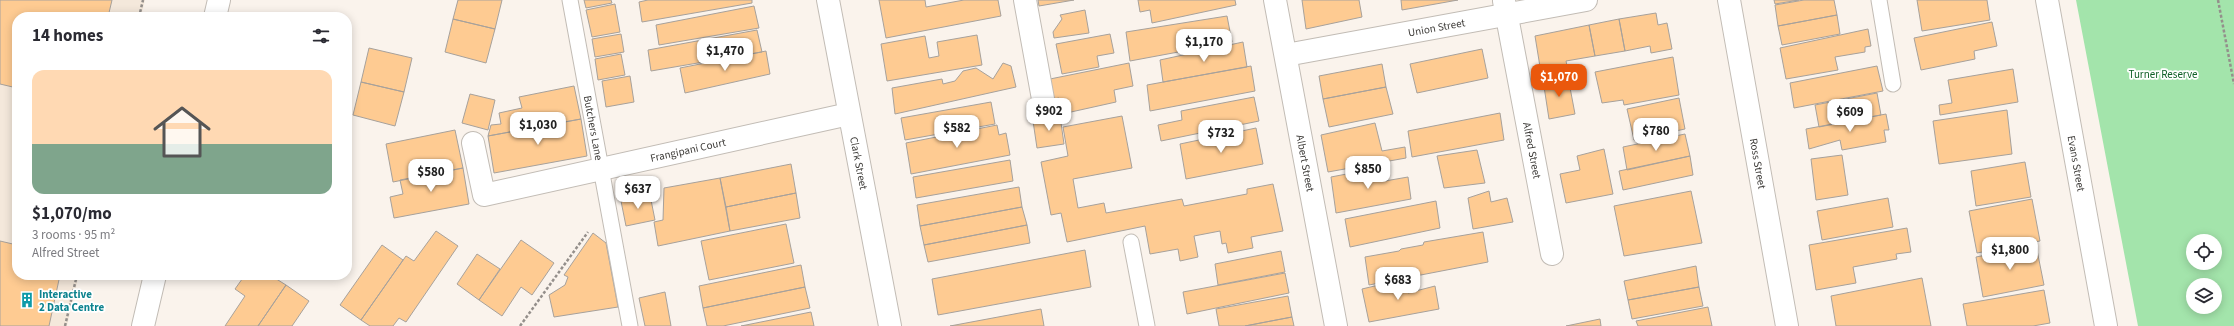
<!DOCTYPE html>
<meta charset="utf-8">
<style>
:root{--surface:#fff;--page:#f2f2f3;--text:#2b2b33;--muted:#7c7c81;--accent:#ea580c}
body{margin:0;font-family:"Source Sans 3",sans-serif;background:var(--page);color:var(--text);height:100vh;display:flex;flex-direction:column;font-size:15px;white-space:nowrap}
*{box-sizing:border-box;margin:0}
p{font-size:13px;color:var(--muted)}
.icon{flex:none;width:22px;height:22px;fill:none;stroke:currentColor;stroke-width:2;stroke-linecap:round;stroke-linejoin:round}
.map{position:relative;flex:1;overflow:hidden}
.side{position:absolute;left:12px;top:12px;width:340px;height:268px;display:flex;flex-direction:column;background:var(--surface);border-radius:16px;box-shadow:0 2px 10px #0003}
.side>*{flex:none}
.controls{position:absolute;left:2186px;top:234px;display:grid;gap:8px}
.controls a{display:grid;place-items:center;width:36px;height:36px;border-radius:50%;background:var(--surface);box-shadow:0 2px 10px #0003;font-size:20px}
.price{position:absolute;translate:-50% -34px;padding:0 9px;border-radius:8px;background:#fff;color:#222;font-size:13px;line-height:26px;filter:drop-shadow(0 1px 2px #0008)}
.price::after{content:'';position:absolute;left:50%;top:24px;width:12px;height:9px;margin-left:-6px;background:inherit;clip-path:polygon(0 0,100% 0,50% 100%)}
.price.selected{background:var(--accent);color:#fff}
ul{padding:0;list-style:none}
li{display:grid;align-content:center;gap:8px;height:212px;padding:0 20px}
li span{display:grid;place-items:center;height:124px;border-radius:12px;color:#555}
li>.icon{margin-inline-start:auto}
span .icon{width:72px;height:72px;fill:#fffc;stroke-width:1}
li b{font-size:17px}
h2{display:flex;justify-content:space-between;align-items:center;height:48px;padding:0 20px;font-size:17px}
.map>svg:first-child{display:block}
.built{fill:#f4e8db}
.green{fill:#a3e4ab;fill-rule:evenodd}
.building{fill:#fecb92;stroke:#a7a19b}
.lines{fill:none;stroke-linecap:round;stroke-linejoin:round}
.lane-casing{stroke:#c2bcb5;stroke-width:17}
.street-casing{stroke:#c2bcb5;stroke-width:24}
.primary-casing{stroke:#c2bcb5;stroke-width:24}
.path{stroke:#948f8b;stroke-width:2.5;stroke-dasharray:3 2;stroke-linecap:butt}
.lane{stroke:#fff;stroke-width:15}
.street{stroke:#fff;stroke-width:22}
.primary{stroke:#fff;stroke-width:22}
.labels{text-anchor:middle;dominant-baseline:central;stroke-width:3.5;stroke-linejoin:round;paint-order:stroke}
.street-label{font-size:11px;fill:#3d3b38;stroke:#fff}
.park-label{font-size:11px;fill:#0f6027;stroke:#fff}
.culture-label{font-size:11px;font-weight:bold;fill:#0d838f;stroke:#fff;text-anchor:start}
</style>
<div class="map">
<svg width="2234" height="326" viewBox="0 0 2234 326">
<rect width="100%" height="100%" fill="#faf3ec"/>
<!-- built -->
<path class="built" d="M0 0H145L141 17H17V275H79L67 326H0Z"/>
<!-- green -->
<path class="green" d="M2076 0H2234V326H2138ZM2193 241H2215V263H2193ZM2193 285H2215V307H2193Z"/>
<!-- building -->
<path class="building" d="M0 0H112L108 17H17V88L0 84Z
M458 0H502L495 29 453 19Z
M584 0H611L612 3 586 8Z
M648 0H752V3L642 22 639 2Z
M879 0H925L926 7 964 0H998L1001 16 886 38Z
M1038 0H1074L1039 6Z
M1138 0H1235L1236 5 1152 23 1150 10 1140 12Z
M1302 0H1359L1362 17 1306 29Z
M1401 0H1458L1402 10Z
M1774 0H1799L1775 4Z
M1804 0H1834L1837 15 1778 26 1775 5Z
M1917 0H1987L1990 20 1922 31Z
M615 4 620 32 592 37 586 10Z
M754 6 759 28 659 45 656 25Z
M1085 10 1089 33 1054 38 1053 32 1062 19 1060 15Z
M1656 13 1658 25 1667 23 1672 49 1651 53 1650 46 1625 51 1619 19Z
M1837 15 1840 34 1782 45 1778 26Z
M1227 16 1232 42 1130 61 1126 32Z
M453 19 495 29 486 63 445 52Z
M1619 19 1625 51 1595 56 1589 25Z
M1992 22 1997 46 1974 51 1975 59 1921 70 1914 38Z
M1589 25 1595 56 1566 61 1569 75 1542 79 1535 36Z
M1868 29 1871 46 1865 47V52L1835 57 1838 70 1786 79 1780 48Z
M757 30 762 52 651 71 648 50Z
M621 34 624 52 595 57 592 39Z
M1110 34 1114 53 1097 56 1099 67 1062 74 1056 44Z
M977 35 982 65 887 81 881 44 925 36 929 58 939 56 937 42Z
M1243 42 1247 67 1163 82 1160 60Z
M369 48 412 58 404 92 361 82Z
M1482 49 1488 78 1417 93 1410 64Z
M766 51 770 74 685 93 680 68Z
M621 54 625 75 598 80 595 59Z
M1673 57 1679 95 1624 105 1623 100 1602 103 1595 72Z
M1003 63 1011 66 1016 87 895 114 892 88 942 79 943 84 955 81 963 71 976 68 993 79Z
M1129 63 1133 86 1114 90 1116 102 1062 114 1059 98 1054 99 1050 79Z
M1382 64 1386 87 1323 99 1319 76Z
M1251 66 1255 91 1150 111 1147 85Z
M1877 66 1883 91 1794 108 1790 83Z
M2013 69 2018 102 1940 115 1939 105 1952 103 1948 80Z
M630 76 634 102 606 107 602 81Z
M1568 77 1575 114 1549 119 1543 80Z
M361 82 404 92 395 126 353 115Z
M574 86 581 119 488 136 491 125 501 124 499 113 522 108 519 97Z
M1386 87 1393 114 1329 127 1323 99Z
M1877 93 1881 115 1819 127 1815 105Z
M470 94 495 100 488 130 462 123Z
M1254 97 1259 121 1161 141 1158 125 1182 120 1181 111Z
M1679 98 1685 129 1634 140 1627 109Z
M991 102 995 124 905 140 901 118Z
M2007 110 2012 154 1939 164 1933 121Z
M1500 113 1504 140 1412 157 1408 131Z
M1886 114 1889 130H1884L1886 142 1842 150 1840 140 1809 149 1806 129Z
M1060 116 1064 144 1037 148 1033 121Z
M1122 116 1132 168 1073 179 1078 208 1104 203 1106 213 1182 199 1184 206 1247 194V189L1273 184 1283 231 1251 237 1253 248 1228 253 1226 243 1222 244 1220 231 1194 236 1198 257 1180 261 1178 249 1150 254 1145 226 1067 242 1061 213 1051 215 1041 162 1068 156 1063 127Z
M581 119 587 156 494 173 488 136Z
M1375 123 1382 151 1405 147 1406 158 1328 172 1321 135Z
M997 125 999 135 1006 133 1010 155 911 174 906 143Z
M1256 128 1263 164 1186 179 1180 144Z
M455 130 463 168 393 182 386 144Z
M1685 134 1690 156 1627 170 1623 147Z
M1604 149 1613 194 1566 203 1560 174 1580 170 1577 156Z
M1477 150 1485 183 1444 188 1437 156Z
M1842 155 1848 195 1816 200 1811 159Z
M1690 156 1693 175 1623 190 1619 171Z
M1010 160 1013 181 916 198 913 177Z
M2025 162 2031 197 1976 206 1971 171Z
M791 164 796 193 726 207 720 178Z
M1383 167 1385 181 1408 177 1411 199 1336 213 1331 177Z
M463 168 469 204 394 218 390 197 403 194 400 180Z
M720 178 730 231 658 246 654 222 663 220 664 188Z
M1019 187 1022 207 920 226 917 205Z
M1489 191 1491 202 1507 198 1513 222 1473 229 1468 198Z
M1691 191 1702 243 1624 256 1614 206Z
M796 193 800 218 730 231 726 207Z
M650 195 655 220 626 226 621 201Z
M1888 198 1893 227 1822 240 1817 211Z
M2032 199 2040 241 1977 253 1969 211Z
M1436 201 1440 228 1350 247 1345 219Z
M1022 207 1027 225 924 245 920 226Z
M786 224 794 263 709 280 701 241Z
M1027 225 1030 243 928 262 924 245Z
M1907 228 1911 252 1896 254 1897 259 1853 267 1856 283 1816 290 1809 245Z
M436 231 458 246 406 322 399 318 393 326H370L361 320 406 256 414 261Z
M1483 232 1488 262 1369 285 1365 257 1399 251 1401 249 1423 245 1424 242Z
M593 233 606 243 618 307 554 317 549 295 565 285 568 277 564 275Z
M521 240 554 263 532 295 521 287 502 316 479 300Z
M0 241 17 245V275H60L49 326H0Z
M382 245 403 260 361 320 340 305Z
M2036 245 2044 285 1983 297 1976 257Z
M1085 250 1091 287 938 315 932 279Z
M1281 251 1285 272 1218 285 1215 264Z
M477 254 500 269 479 300 457 284Z
M801 265 805 287 703 308 699 286Z
M1696 266 1699 287 1628 300 1624 281Z
M1285 273 1289 293 1187 314 1183 292Z
M245 275H270L286 285 258 326H225L245 296 235 289Z
M1922 278 1931 326H1836L1831 296Z
M1404 279 1408 293 1435 286 1439 309 1369 322 1362 289Z
M286 285 309 301 292 326H258Z
M805 287 810 308 723 326H707L703 308Z
M1699 287 1703 306 1632 319 1628 300Z
M2044 290 2050 323 2033 326H1967L1963 304Z
M665 292 671 326H645L639 298Z
M1288 296 1292 317 1245 326H1219L1216 309Z
M1708 307 1712 326H1638L1636 321Z
M1041 309 1044 326H950Z
M811 312 814 326H741Z
M1292 317 1294 326H1245Z
M1600 319 1601 326H1566Z"/>
<g class="lines">
<!-- lane casing -->
<g class="lane-casing">
<g id="lane">
<path id="s1" d="M570 0 630 326"/>
<path d="M1879 0 1893 84"/>
<path d="M1131 242 1147 326"/>
</g>
</g>
<!-- street casing -->
<g class="street-casing">
<g id="street">
<path id="s2" d="M828 0 890 326"/>
<path d="M1025 0 1043 99"/>
<path id="s3" d="M1275 0 1336 326"/>
<path id="s4" d="M1729 0 1787 326"/>
<path id="s5" d="M2047 0 2106 326"/>
<path id="s6" d="M1504 1 1552 254"/>
<path id="s7" d="M1286 55 1586 0"/>
<path id="s8" d="M473 143 484 195 849 114"/>
</g>
</g>
<!-- primary casing -->
<g class="primary-casing">
<path id="primary" d="M215 17 219 0
M143 326 155 275"/>
</g>
<!-- path -->
<path class="path" d="M2218 0 2234 84
M139 17 143 0
M65 326 77 275
M520 326 588 232"/>
<!-- lane -->
<use href="#lane" class="lane"/>
<!-- street -->
<use href="#street" class="street"/>
<!-- primary -->
<use href="#primary" class="primary"/>
</g>
<!-- icons -->
<defs>
<g id="building-bare" transform="scale(1.2)"><path d="M-4-6H4V6H1V3H-1V6H-4ZM-2.5-4.3h1.7v1.8h-1.7ZM.8-4.3h1.7v1.8H.8ZM-2.5-1h1.7V.8h-1.7ZM.8-1h1.7V.8H.8Z" fill="#0f9aa8" stroke="#fff" stroke-width="2.5" paint-order="stroke"/></g>
</defs>
<g fill-rule="evenodd">
<use href="#building-bare" x="27" y="300"/>
</g>
<g class="labels">
<!-- street labels -->
<g class="street-label">
<text stroke="none"><textPath href="#s7" startOffset="153">Union Street</textPath></text>
<text stroke="none"><textPath href="#s1" startOffset="130">Butchers Lane</textPath></text>
<text stroke="none"><textPath href="#s8" startOffset="262">Frangipani Court</textPath></text>
<text stroke="none"><textPath href="#s6" startOffset="152">Alfred Street</textPath></text>
<text stroke="none"><textPath href="#s2" startOffset="166">Clark Street</textPath></text>
<text stroke="none"><textPath href="#s3" startOffset="166">Albert Street</textPath></text>
<text stroke="none"><textPath href="#s4" startOffset="166">Ross Street</textPath></text>
<text stroke="none"><textPath href="#s5" startOffset="166">Evans Street</textPath></text>
</g>
<!-- park labels -->
<g class="park-label">
<text x="2163" y="74">Turner Reserve</text>
</g>
<!-- culture labels -->
<g class="culture-label">
<text x="39" y="294">Interactive<tspan x="39" dy="13">2 Data Centre</tspan></text>
</g>
</g>
</svg>
<div class="controls">
<a><svg class="icon" aria-label="locate" viewBox="0 0 24 24"><circle cx="12" cy="12" r="6"/><path d="M12 2v4M12 18v4M2 12h4M18 12h4"/></svg></a>
<a><svg class="icon" aria-label="layers" viewBox="0 0 24 24"><path d="M12 4l9 5-9 5-9-5zM3 14l9 5 9-5"/></svg></a>
</div>
<b class="price" style="left:1204px;top:63px">$1,170</b>
<b class="price" style="left:725px;top:72px">$1,470</b>
<b class="price selected" style="left:1559px;top:98px">$1,070</b>
<b class="price" style="left:1049px;top:132px">$902</b>
<b class="price" style="left:1850px;top:133px">$609</b>
<b class="price" style="left:538px;top:146px">$1,030</b>
<b class="price" style="left:957px;top:149px">$582</b>
<b class="price" style="left:1656px;top:152px">$780</b>
<b class="price" style="left:1221px;top:154px">$732</b>
<b class="price" style="left:1368px;top:190px">$850</b>
<b class="price" style="left:431px;top:193px">$580</b>
<b class="price" style="left:638px;top:210px">$637</b>
<b class="price" style="left:2010px;top:271px">$1,800</b>
<b class="price" style="left:1398px;top:301px">$683</b>
<section class="side">
<h2>14 homes<svg class="icon" aria-label="filters" viewBox="0 0 24 24"><path d="M4 7h16M4 17h16"/><circle cx="9" cy="7" r="2"/><circle cx="15" cy="17" r="2"/></svg></h2>
<ul>
<li><span style="background:linear-gradient(#ffd9b3 60%,#7fa58c 0)"><svg class="icon" aria-label="home" viewBox="0 0 24 24"><path d="M3 11l9-7 9 7M6 9v11h12V9"/></svg></span><div><b>$1,070/mo</b><p>3 rooms · 95 m²</p><p>Alfred Street</p></div></li>
</ul>
</section>
</div>
